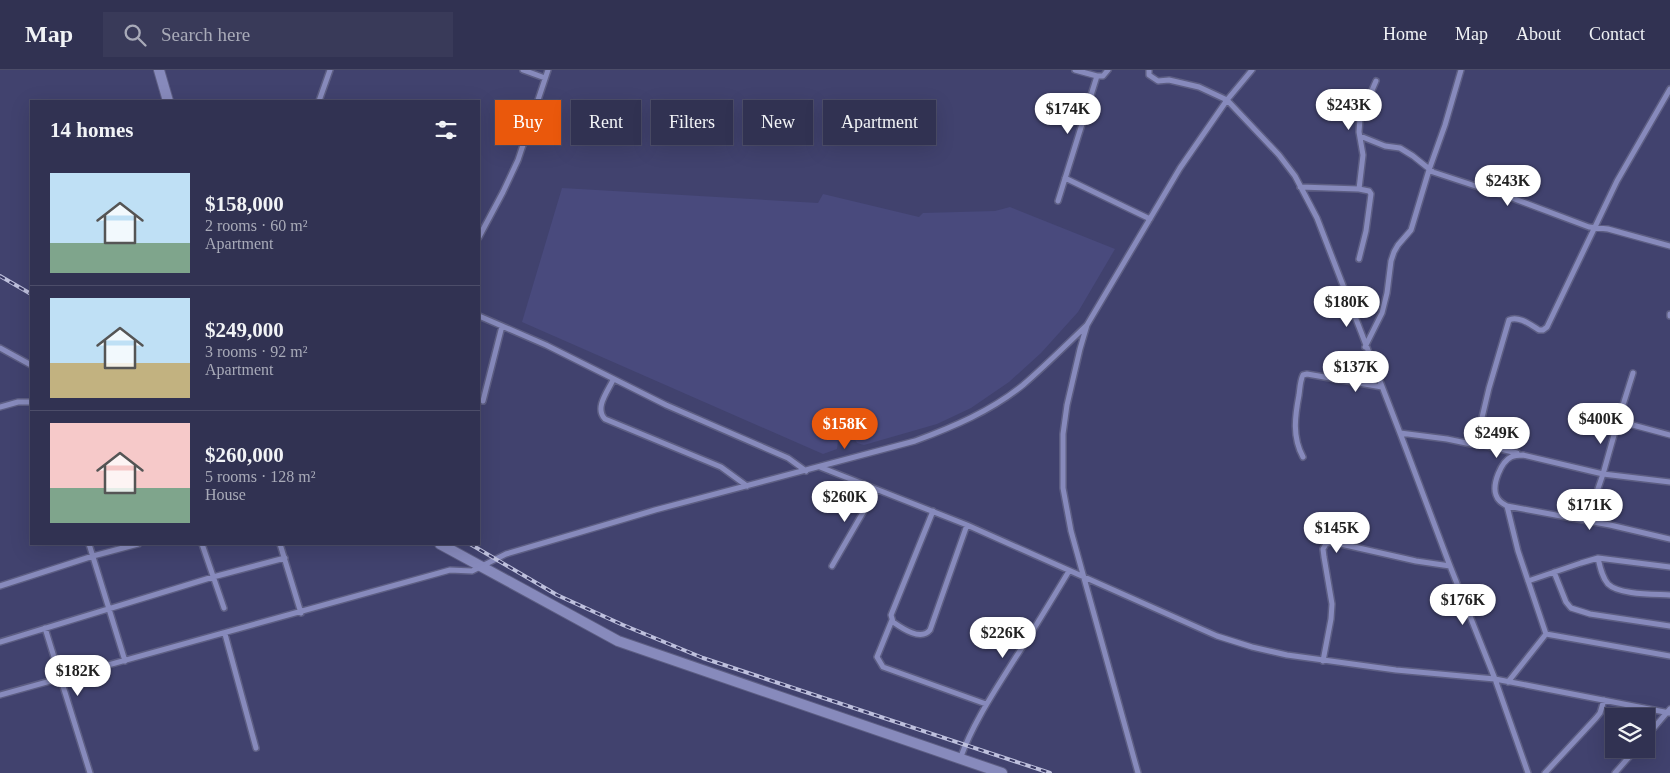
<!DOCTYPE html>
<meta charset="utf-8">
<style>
:root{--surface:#313252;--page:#393a59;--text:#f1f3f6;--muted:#a8aab8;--line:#4c4d69;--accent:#ea580c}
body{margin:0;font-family:"Times New Roman",serif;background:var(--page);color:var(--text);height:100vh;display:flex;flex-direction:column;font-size:19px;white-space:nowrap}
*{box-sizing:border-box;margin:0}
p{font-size:16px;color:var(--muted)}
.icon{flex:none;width:28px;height:28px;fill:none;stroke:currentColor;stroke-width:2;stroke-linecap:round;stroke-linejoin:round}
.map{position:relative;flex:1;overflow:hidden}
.drawer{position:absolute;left:30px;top:30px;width:450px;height:445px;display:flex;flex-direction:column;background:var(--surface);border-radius:0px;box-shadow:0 5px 20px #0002,0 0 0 1px var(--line)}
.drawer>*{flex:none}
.guide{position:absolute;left:495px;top:30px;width:475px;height:45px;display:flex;gap:10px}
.fabs{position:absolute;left:1605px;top:638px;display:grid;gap:10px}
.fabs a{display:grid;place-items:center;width:50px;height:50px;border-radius:0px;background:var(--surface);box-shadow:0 5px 20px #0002,0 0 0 1px var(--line);font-size:25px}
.price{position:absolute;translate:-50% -42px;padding:0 11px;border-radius:18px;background:#fff;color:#222;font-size:16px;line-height:32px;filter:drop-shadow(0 1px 2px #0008)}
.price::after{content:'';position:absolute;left:50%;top:30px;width:15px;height:11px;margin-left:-8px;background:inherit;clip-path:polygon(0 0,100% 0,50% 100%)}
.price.active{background:var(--accent);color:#fff}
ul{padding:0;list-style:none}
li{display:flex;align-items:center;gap:15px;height:125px;padding:0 20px}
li+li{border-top:1px solid var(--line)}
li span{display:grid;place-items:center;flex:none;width:140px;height:100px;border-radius:0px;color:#555}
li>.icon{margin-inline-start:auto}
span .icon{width:60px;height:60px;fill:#fffc;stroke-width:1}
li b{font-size:21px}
h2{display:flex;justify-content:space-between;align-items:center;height:60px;padding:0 20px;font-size:21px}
.chip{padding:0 18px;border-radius:0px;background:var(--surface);box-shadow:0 5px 20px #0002,0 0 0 1px var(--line);font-size:18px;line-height:45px}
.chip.active{background:var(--accent);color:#fff}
header{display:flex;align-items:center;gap:30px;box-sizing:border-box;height:70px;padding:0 25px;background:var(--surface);border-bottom:1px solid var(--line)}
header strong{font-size:24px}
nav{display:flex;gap:28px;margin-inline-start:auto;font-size:18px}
.search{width:350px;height:45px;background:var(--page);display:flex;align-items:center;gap:12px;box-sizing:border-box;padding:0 18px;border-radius:0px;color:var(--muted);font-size:19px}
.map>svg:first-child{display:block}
.built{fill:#494a7d}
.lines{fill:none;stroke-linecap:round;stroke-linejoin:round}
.street-casing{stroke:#5d5e83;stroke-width:8}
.secondary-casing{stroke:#5d5e83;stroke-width:12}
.street{stroke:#878abc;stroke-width:5}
.secondary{stroke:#878abc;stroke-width:10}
.rail-casing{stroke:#bec0dd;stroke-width:4}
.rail{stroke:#373763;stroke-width:2;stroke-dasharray:5.5;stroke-linecap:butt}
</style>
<header>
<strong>Map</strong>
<div class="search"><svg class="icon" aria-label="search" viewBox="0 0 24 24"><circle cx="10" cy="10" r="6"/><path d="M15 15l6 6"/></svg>Search here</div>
<nav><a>Home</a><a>Map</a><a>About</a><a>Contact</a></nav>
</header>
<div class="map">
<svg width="1670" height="703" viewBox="0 0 1670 703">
<rect width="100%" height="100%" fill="#41426e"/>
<!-- built -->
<path class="built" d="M562 118 818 133 823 124 919 147 923 143 995 141 1010 137 1115 179 1078 242 1041 283 1009 312 971 338 937 354 864 375 857 373 854 368 838 371 837 379 823 384 522 252Z"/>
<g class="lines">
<!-- street casing -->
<g class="street-casing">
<path id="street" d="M523 0 545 8
M1075 0 1097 6H1103L1108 0
M1149 0V5L1158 11 1169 10 1199 17 1227 30 1279 85 1295 106 1317 148 1400 363 1450 496 1495 609 1528 703
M319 31 330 0
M1360 66 1385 76 1400 78 1413 86 1433 102 1512 128 1589 157 1608 159 1670 176
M1065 108 1150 149
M1300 117 1359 119 1369 121 1371 124 1366 161 1359 189
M1359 119 1363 85 1359 62 1360 48 1376 11
M1058 131 1097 6
M479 167 503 122 518 90 548 0
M1670 244V246
M479 246 546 275 666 335 788 388 806 401
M1365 277 1382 243 1387 223 1391 191 1394 182 1398 175 1411 160 1429 100 1445 55 1461 0
M0 278 31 295
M1633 303 1618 351 1670 365
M613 310C608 321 594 338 605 349L721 397 747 416
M483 331 502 256
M0 337 18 332H31
M1400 363 1447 369 1471 374 1476 373 1489 318 1509 250C1518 245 1531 255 1539 260H1543L1547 257 1617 111 1670 19
M1476 373 1517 383
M1303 387C1292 367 1295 346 1299 325 1300 318 1300 311 1303 305L1307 304 1382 317
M820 397 967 455 1217 566 1252 577 1287 585 1396 600 1495 609 1670 643
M1670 412 1603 404 1523 385C1518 385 1515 385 1511 387 1501 392 1492 414 1496 425 1498 431 1502 433 1507 436L1610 455 1670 469
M1507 436 1518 481 1546 564
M933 441 891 545 893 552C903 559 921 571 930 560L967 455
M1587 451 1603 404 1618 351
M89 474 125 591
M202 474 224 538
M280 474 301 543
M1598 488C1600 497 1602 507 1608 514 1619 525 1655 524 1670 525
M832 496 876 420
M1554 502 1566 532 1571 538 1590 544 1670 556
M1528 511 1581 493 1598 488 1670 497
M0 516 93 486 138 474
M892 550 877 587 883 597 986 634
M45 558 90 703
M225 564 256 678
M0 572 213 507 285 488
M1323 591 1331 549 1332 534 1324 487 1323 479 1326 474 1332 472 1416 491 1450 496
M1508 612 1546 564 1670 586
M0 625 450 500 472 501 506 484 581 462 655 440 915 371C953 357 991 341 1023 315 1045 296 1066 275 1087 255
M1646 667 1670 639
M960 689C973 653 994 622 1014 590 1033 561 1051 531 1069 501
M1138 703 1071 461 1063 418V364L1067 335 1080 279 1087 255 1180 98 1227 30 1252 0
M1545 703 1596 648 1600 643 1604 630
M1615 703 1636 679"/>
</g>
<!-- secondary casing -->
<g class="secondary-casing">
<path id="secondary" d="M159 0 168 31
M440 474 618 571 1002 703"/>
</g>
<!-- street -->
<use href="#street" class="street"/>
<!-- secondary -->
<use href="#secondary" class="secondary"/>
<!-- rail casing -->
<g class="rail-casing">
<path id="rail" d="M0 206 31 224
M470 474 557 525 623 555 703 588 1050 703"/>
</g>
<!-- rail -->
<use href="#rail" class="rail"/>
</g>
</svg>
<div class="fabs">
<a><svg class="icon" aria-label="layers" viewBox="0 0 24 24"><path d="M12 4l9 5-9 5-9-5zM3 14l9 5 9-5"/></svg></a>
</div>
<b class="price" style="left:1349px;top:61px">$243K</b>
<b class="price" style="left:1068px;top:65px">$174K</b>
<b class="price" style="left:1508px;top:137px">$243K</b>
<b class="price" style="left:1347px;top:258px">$180K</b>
<b class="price" style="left:1356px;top:323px">$137K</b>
<b class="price" style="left:1601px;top:375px">$400K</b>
<b class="price active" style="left:845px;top:380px">$158K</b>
<b class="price" style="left:1497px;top:389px">$249K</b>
<b class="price" style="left:845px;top:453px">$260K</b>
<b class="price" style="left:1590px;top:461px">$171K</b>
<b class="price" style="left:1337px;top:484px">$145K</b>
<b class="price" style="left:1463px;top:556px">$176K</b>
<b class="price" style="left:1003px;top:589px">$226K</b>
<b class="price" style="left:78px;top:627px">$182K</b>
<div class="guide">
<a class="chip active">Buy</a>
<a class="chip">Rent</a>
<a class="chip">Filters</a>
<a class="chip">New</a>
<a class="chip">Apartment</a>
</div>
<section class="drawer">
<h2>14 homes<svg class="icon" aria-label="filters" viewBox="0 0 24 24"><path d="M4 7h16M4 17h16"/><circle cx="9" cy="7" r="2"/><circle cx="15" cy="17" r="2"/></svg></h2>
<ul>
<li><span style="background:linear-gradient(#bfe0f5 70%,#7fa58c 0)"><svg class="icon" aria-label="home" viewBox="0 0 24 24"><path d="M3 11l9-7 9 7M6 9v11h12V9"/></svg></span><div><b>$158,000</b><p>2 rooms · 60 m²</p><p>Apartment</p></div></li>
<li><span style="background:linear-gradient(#bfe0f5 65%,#c2b280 0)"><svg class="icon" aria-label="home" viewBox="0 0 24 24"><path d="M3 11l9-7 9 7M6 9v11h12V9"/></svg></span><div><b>$249,000</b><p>3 rooms · 92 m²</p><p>Apartment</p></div></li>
<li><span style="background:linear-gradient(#f6c9c9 65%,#7fa58c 0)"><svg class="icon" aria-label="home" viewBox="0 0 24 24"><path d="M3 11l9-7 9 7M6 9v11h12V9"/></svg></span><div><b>$260,000</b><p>5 rooms · 128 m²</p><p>House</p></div></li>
</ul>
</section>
</div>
